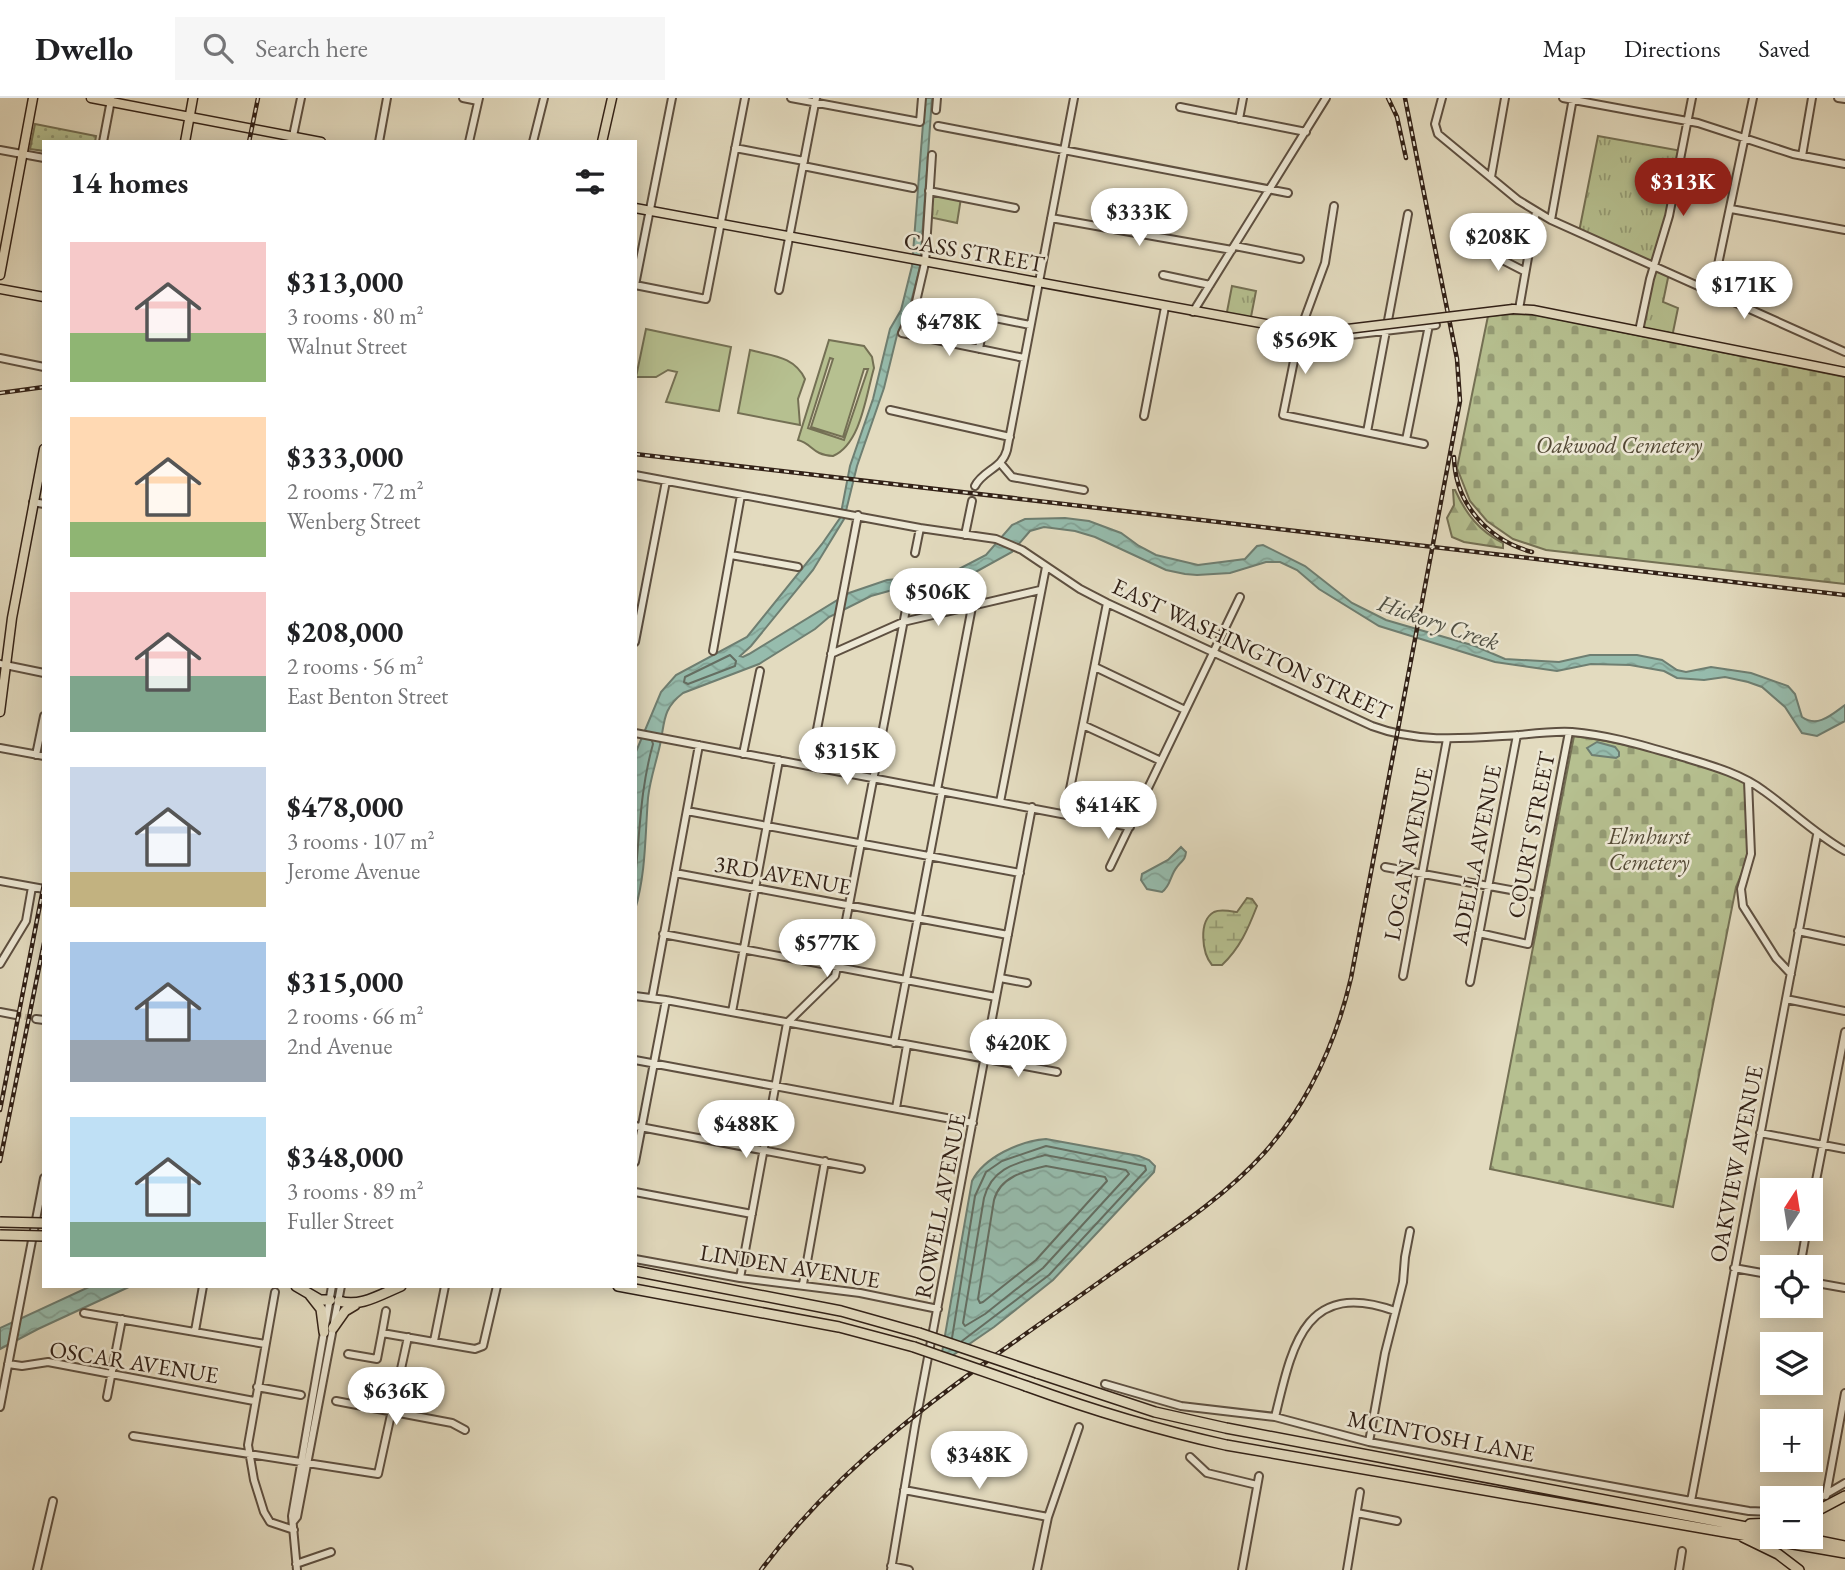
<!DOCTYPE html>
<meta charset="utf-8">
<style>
:root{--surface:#fff;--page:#f6f6f6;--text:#202124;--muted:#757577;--line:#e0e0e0;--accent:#8f2418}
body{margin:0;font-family:"EB Garamond",serif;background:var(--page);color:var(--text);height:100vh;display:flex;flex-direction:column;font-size:26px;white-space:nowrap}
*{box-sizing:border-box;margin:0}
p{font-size:23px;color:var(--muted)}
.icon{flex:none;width:38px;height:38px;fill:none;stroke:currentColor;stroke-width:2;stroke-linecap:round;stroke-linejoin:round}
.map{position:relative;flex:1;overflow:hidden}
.side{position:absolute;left:42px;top:42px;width:595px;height:1148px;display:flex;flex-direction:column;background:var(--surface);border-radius:0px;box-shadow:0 4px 18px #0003}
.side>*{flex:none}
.needle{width:46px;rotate:12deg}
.fabs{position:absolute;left:1760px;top:1080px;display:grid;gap:14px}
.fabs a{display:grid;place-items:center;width:63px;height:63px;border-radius:0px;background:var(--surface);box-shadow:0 4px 18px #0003;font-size:35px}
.price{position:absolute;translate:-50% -60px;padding:0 16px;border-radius:24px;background:#fff;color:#222;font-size:23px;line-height:46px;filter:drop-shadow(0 2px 4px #0008)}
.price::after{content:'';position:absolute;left:50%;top:42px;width:21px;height:16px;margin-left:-10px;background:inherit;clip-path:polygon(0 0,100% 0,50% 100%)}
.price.on{background:var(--accent);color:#fff}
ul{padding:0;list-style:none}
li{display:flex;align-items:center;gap:21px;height:175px;padding:0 28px}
li span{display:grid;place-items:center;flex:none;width:196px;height:140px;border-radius:0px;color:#555}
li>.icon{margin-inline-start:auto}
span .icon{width:84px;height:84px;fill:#fffc;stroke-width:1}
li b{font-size:30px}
h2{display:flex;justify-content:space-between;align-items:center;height:84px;padding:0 28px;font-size:30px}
header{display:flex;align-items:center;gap:42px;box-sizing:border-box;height:98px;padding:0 35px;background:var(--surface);border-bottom:2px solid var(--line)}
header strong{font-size:33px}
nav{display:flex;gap:38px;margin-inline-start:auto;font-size:24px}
.search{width:490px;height:63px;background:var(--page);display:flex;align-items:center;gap:18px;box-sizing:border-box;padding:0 24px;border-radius:0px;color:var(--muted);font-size:26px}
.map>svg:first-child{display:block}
.grass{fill:url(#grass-dots);stroke:#747054;stroke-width:2}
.forest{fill:url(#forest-firs);stroke:#747054;stroke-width:2}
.wetland{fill:url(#wetland-marsh);stroke:#747054;stroke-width:2}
.cemetery{fill:url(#cemetery-stones);stroke:#747054;stroke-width:2}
.park{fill:url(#park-tufts);stroke:#747054;stroke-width:2}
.pitch{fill:#b6c090;stroke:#747054;stroke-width:2;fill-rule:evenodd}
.water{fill:url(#water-waves);stroke:#6e7e71;stroke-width:2}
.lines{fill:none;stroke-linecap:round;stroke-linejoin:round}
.shore{stroke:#646e62;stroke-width:2}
.minor-tunnel{stroke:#c0b69d;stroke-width:6;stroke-dasharray:6 3;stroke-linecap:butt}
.minor-casing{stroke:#5e5041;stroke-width:10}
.major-casing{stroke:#322117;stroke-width:11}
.highway-casing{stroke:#322117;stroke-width:12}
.minor{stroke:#ede8d5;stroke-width:6}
.major{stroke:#e3dbbf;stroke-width:8}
.highway{stroke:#e3dbbf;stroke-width:9}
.rail-casing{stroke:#322117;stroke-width:4.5}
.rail{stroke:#ede8d5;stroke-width:2;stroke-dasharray:5;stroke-linecap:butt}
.major-bridge-casing{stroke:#322117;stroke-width:11;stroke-linecap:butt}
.highway-bridge-casing{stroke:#322117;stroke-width:12;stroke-linecap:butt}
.major-bridge{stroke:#e3dbbf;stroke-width:8}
.highway-bridge{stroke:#e3dbbf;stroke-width:9}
.labels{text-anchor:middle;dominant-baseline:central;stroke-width:5;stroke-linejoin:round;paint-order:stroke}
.street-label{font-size:23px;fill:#322117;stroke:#ede8d5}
.park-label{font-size:23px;font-style:italic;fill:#534935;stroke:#ede8d5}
.water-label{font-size:24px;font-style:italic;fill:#505044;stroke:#ede8d5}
</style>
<header>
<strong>Dwello</strong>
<div class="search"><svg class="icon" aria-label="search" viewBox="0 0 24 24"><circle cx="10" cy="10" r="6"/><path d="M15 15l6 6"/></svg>Search here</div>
<nav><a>Map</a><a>Directions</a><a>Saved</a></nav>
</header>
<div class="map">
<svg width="1845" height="1472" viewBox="0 0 1845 1472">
<defs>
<pattern id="grass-dots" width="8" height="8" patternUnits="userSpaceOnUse" patternTransform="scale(1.75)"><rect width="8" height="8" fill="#b6c090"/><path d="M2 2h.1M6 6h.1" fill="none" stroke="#959c75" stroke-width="1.8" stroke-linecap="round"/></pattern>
<pattern id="forest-firs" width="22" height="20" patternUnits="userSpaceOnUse" patternTransform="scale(1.75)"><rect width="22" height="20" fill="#b6c090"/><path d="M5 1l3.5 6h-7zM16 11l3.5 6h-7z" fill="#959c75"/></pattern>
<pattern id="wetland-marsh" width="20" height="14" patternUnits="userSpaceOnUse" patternTransform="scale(1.75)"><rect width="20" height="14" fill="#b6c090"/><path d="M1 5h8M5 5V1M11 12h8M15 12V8" fill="none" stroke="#959c75"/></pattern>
<pattern id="cemetery-stones" width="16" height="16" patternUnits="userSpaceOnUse" patternTransform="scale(1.75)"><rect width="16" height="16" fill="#b6c090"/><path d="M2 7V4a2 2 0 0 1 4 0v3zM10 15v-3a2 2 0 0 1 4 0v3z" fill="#959c75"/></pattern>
<pattern id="park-tufts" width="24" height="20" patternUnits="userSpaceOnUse" patternTransform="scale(1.75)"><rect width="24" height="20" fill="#b6c090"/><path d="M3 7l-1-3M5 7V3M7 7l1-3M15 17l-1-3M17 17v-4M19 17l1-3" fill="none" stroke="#959c75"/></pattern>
<pattern id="water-waves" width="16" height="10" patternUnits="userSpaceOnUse" patternTransform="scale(1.75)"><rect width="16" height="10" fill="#96bcad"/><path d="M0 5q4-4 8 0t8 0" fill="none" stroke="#82a194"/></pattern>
</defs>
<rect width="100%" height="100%" fill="#e3dbbf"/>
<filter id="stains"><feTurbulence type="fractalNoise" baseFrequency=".00286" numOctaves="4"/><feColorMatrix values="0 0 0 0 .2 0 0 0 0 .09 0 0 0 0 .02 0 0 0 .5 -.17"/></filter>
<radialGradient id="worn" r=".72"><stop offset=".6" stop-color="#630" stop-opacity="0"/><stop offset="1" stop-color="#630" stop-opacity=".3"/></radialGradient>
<!-- grass -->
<path class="grass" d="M35 26 96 38 95 44H44V53L30 51Z"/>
<!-- forest -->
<path class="forest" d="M1453 392H1455C1466 416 1479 433 1503 445V450L1464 444 1452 439 1447 420 1454 407Z"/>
<!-- wetland -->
<path class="wetland" d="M1247 800 1252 801 1257 808C1248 831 1240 850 1222 867H1212C1202 855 1198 823 1214 814 1220 811 1230 813 1237 814Z"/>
<!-- cemetery -->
<path class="cemetery" d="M1511 216 1537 217 1845 279V486L1546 452 1513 441 1487 423 1470 403 1457 370 1488 218Z
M1574 638C1634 646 1690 661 1746 683L1750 756 1736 789 1673 1109 1490 1071Z"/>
<!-- park -->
<path class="park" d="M1598 38 1682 53 1654 168 1579 134Z
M930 94 961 100 957 125 929 119Z
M1655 169 1669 175 1663 204 1678 210 1672 239 1639 233Z
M1232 188 1256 193 1250 224 1226 219Z"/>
<!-- pitch -->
<path class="pitch" d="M646 231 731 249 719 313 666 304 677 274 668 272 656 279H636Z
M829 242 864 248 872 259 874 270C866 297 861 346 833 358 812 357 813 346 798 342ZM830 260 833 261 811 329 843 339 864 271H868L844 342 808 330Z
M750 252C772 258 794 258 805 281L798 301 800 327 738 315Z"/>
<!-- water -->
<path class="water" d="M925 0H932L920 169 909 212 897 237 884 290 857 368 844 421 813 472 751 548 740 558 743 559 749 556 849 495 887 482 933 478 957 472 986 457 1012 427 1025 421 1065 420 1089 423 1121 435 1139 448 1156 457 1198 467 1245 461 1257 448 1263 447 1305 468 1352 505 1386 522 1475 548 1505 561 1559 564 1590 557H1637L1662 562 1677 572 1686 574 1711 569 1751 575 1788 588 1795 596 1802 619C1818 630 1831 617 1845 607V623L1817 638 1802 635 1785 609 1762 589 1748 584 1725 579 1704 582 1677 580 1664 573 1630 567 1591 566 1557 573 1495 564 1379 528 1319 491 1297 472 1280 464H1266L1230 475 1197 477 1185 476 1166 472 1095 439 1075 433 1044 429 1030 433 1012 454 972 476 930 486 896 491 871 498 829 519 815 531 759 566 683 595C662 611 665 624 660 647 656 665 650 681 648 700 645 738 646 775 635 812V656L661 594 676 577 747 539 822 446 840 420 850 368 873 301 890 231 901 212 912 168Z
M1597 644 1615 649 1619 654V658L1616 660 1592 657 1587 650Z
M1181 749 1186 754C1185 763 1182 762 1177 769 1170 777 1171 788 1162 794L1147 791 1141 782 1142 776 1168 762Z
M1046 1041 1139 1058 1149 1062 1155 1068 1154 1074 1053 1182 994 1229 943 1264 941 1260 972 1083C984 1059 1020 1043 1046 1041Z
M91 1188H131L38 1231 0 1251V1230Z"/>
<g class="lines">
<!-- shore -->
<path class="shore" d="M730 557 736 563 735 568 688 586 684 584 685 579Z
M635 781C640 734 640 692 653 646L652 643
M1045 1057 1126 1072 1129 1076 1043 1170 985 1216 965 1228 963 1225 984 1100C992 1069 1017 1065 1045 1057Z
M1046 1068 1105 1079 1107 1083 1036 1162 983 1204 980 1205 978 1201 994 1102C1000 1079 1024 1073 1046 1068Z
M952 1240 975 1098 986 1074 1002 1063 1046 1048 1145 1068 1146 1072 1049 1177 962 1243"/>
<!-- minor-tunnel -->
<path class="minor-tunnel" d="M972 403 975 388
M16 917 36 921"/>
<!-- minor casing -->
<g class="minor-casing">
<path id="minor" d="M463 0 478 3
M672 0 635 187 706 201 745 0
M791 0 920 24 922 0
M1442 0 1435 26 1438 36 1518 102 1551 122 1845 254
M1563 0 1698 25 1793 56 1845 66
M1838 0 1845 1
M1180 9 1306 34
M936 12 937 0
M1239 21 1243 0
M938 28 1288 95
M293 38 301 0
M103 44 111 2
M379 44 387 0
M469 44 479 0
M533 44 544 0
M735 50 804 63
M0 52 44 60
M932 57 925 165 915 208 902 235 1024 260
M1802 58 1812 0
M803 68 913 90
M1491 79 1505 0
M929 93 1015 110
M1334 108 1325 165 1300 233 1283 317 1424 346
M1731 111 1845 132
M1051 120 1232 152
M1551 122 1573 0
M1235 148 1300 161
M1483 152 1524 173
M1163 177 1210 187
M779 192 816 0
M1712 195 1753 0
M1519 211 1536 114
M1193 214 1326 0
M1639 233 1650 181 1669 118 1692 0
M1298 243 1436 227
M979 251 985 218 1030 227
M0 260 44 269
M890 312 1010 339
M1144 318 1165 209
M1367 334 1408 116
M1406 342 1429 227
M1001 366 1012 379 1084 392
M635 377 920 430 996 441 1022 452 1080 491 1107 505 1372 628C1420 646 1469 640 1519 637 1537 635 1555 633 1572 634 1608 637 1641 647 1676 657 1705 666 1739 674 1764 693 1792 713 1815 736 1845 753
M975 388C983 372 1002 371 1007 352L1074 0
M33 404 44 406
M965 437 972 403
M915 455 920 430
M731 457 798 469
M635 544 666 383
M713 553 741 397
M831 556 903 524 1040 492
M0 566 44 575
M1095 569 1185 612
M1083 627 1161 663
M635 635 1130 729
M0 650 44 658
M743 656 760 573
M36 657 44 618
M810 668 858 417
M1748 683 1751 756 1741 791 1743 808 1776 860 1791 876
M937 692 976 488
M1000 704 1046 469
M687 713 1020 775
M1065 716 1107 505
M1110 769 1240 499
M1385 769 1538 797
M675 775 1008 837
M0 783 44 791
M1798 833 1845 843
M1479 835 1528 846 1569 634
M663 836 996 899
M0 866 26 823 32 789
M1403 878 1447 641
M1000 880 1027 885
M1470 884 1517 637
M635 898 666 902 1057 974
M652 900 699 647
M1786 901 1845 913
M0 914 16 917
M732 914 779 662
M36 921 44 922
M894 945 942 693
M635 962 973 1025
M896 1010 907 947
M635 1028 861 1071
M1760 1035 1845 1051
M635 1064 666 902
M635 1094 752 1116
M1811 1108 1845 934
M635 1161 740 1180 860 1195 938 1211
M1800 1169 1807 1130
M1734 1170 1773 1177
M740 1180 787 925 835 878 837 869 908 501
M1811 1184 1845 1190
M803 1186 825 1063
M275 1194 248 1347 254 1382 264 1414 270 1424 294 1432
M84 1215 265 1246
M195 1233 203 1188
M382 1235 386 1213
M434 1243 445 1188
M348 1256 377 1261 382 1235 475 1251 483 1248 497 1188
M8 1266 22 1268 48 1264 254 1303
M1105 1286 1181 1308 1275 1319 1369 1344 1691 1403 1749 1413 1773 1414
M257 1289 301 1297
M107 1299 122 1221
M336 1303 452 1325 465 1332
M0 1309 44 1080
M1275 1319C1292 1249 1304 1180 1395 1213
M133 1338 378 1376 408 1239
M1369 1344 1385 1255 1403 1184 1405 1159 1410 1133
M1190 1359 1207 1375 1257 1387
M904 1392 1048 1419
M1826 1398 1845 1295
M1691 1403 1817 737
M1811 1405 1845 1385
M1357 1415 1397 1423
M293 1424 297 1419 341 1188
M296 1466 331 1454
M891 1468 909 1472
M37 1472 53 1403
M297 1472 292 1418 332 1188
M891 1472 915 1328 1032 709
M1037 1472 1048 1419 1079 1329
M1242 1472 1259 1378
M1347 1472 1360 1394
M1679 1472 1682 1453"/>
</g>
<!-- major casing -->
<g class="major-casing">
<path id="major" d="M91 0 321 44
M185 44 193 0
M602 44 612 0
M635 110 1304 233
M0 177 33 0
M0 191 44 199
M1513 211 1533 212 1845 274
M0 614 12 520 44 351"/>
</g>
<!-- highway casing -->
<g class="highway-casing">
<path id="highway" d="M635 1173 841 1213 919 1235
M296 1188 320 1202H330
M618 1188 839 1229 914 1249
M310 1197 321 1211 324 1234
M339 1203C360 1210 381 1196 401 1188
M333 1230 345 1213 355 1207
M1037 1275 1155 1314 1226 1330 1773 1434
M1026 1288C1092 1312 1158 1332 1226 1347L1845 1455
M1811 1416 1845 1398
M1750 1426 1773 1425
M1795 1438 1845 1448
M1743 1439 1778 1456 1799 1472"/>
</g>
<!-- minor -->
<use href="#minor" class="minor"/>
<!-- major -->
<use href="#major" class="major"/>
<!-- highway -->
<use href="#highway" class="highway"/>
<!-- rail casing -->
<g class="rail-casing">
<path id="rail" d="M1388 0 1397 19 1406 60
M249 44 258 0
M0 295 44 289
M635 356 1845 497
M1454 359C1455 406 1488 442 1532 454
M0 1012 44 786
M0 1063 44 845
M761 1472C856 1345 985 1266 1112 1175 1164 1138 1221 1103 1265 1054 1309 1004 1336 944 1351 880L1460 303 1457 261 1405 0"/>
</g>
<!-- rail -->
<use href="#rail" class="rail"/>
<!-- major-bridge casing -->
<g class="major-bridge-casing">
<path id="major-bridge" d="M1304 233H1331L1513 211"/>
</g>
<!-- highway-bridge casing -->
<g class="highway-bridge-casing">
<path id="highway-bridge" d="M0 1124 44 1125
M0 1137 44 1138
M919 1235 1037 1275
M914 1249 1026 1288"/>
</g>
<!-- major-bridge -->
<use href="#major-bridge" class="major-bridge"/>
<!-- highway-bridge -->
<use href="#highway-bridge" class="highway-bridge"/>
</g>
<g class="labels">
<!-- street labels -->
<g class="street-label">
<text transform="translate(974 154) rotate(10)">CASS STREET</text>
<text transform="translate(1252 551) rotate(25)">EAST WASHINGTON STREET</text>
<text transform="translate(1531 737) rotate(-79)">COURT STREET</text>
<text transform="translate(1408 756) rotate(-79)">LOGAN AVENUE</text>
<text transform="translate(1476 757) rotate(-79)">ADELLA AVENUE</text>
<text transform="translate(783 777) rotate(10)">3RD AVENUE</text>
<text transform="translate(1736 1066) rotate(-79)">OAKVIEW AVENUE</text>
<text transform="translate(940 1108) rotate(-79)">ROWELL AVENUE</text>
<text transform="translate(790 1168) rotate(9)">LINDEN AVENUE</text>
<text transform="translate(134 1264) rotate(9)">OSCAR AVENUE</text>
<text transform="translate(1441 1338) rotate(11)">MCINTOSH LANE</text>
</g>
<!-- park labels -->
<g class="park-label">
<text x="1619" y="347">Oakwood Cemetery</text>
<text x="1649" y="738">Elmhurst<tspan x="1649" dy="26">Cemetery</tspan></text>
</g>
<!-- water labels -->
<g class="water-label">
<text transform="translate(1439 524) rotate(19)">Hickory Creek</text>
</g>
</g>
<rect width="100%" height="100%" filter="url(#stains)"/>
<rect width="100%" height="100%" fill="url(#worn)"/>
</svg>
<div class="fabs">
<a><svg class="needle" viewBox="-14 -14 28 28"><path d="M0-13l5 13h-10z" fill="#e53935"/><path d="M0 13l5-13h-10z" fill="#757577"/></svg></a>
<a><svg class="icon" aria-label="locate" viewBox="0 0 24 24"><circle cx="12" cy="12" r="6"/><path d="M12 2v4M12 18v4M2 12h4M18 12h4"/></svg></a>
<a><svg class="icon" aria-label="layers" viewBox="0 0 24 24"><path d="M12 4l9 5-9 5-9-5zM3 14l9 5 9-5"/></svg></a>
<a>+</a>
<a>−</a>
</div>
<b class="price on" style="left:1683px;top:120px">$313K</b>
<b class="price" style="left:1139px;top:150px">$333K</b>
<b class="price" style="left:1498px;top:175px">$208K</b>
<b class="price" style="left:1744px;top:223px">$171K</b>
<b class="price" style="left:949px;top:260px">$478K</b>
<b class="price" style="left:1305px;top:278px">$569K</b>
<b class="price" style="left:938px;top:530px">$506K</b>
<b class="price" style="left:847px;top:689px">$315K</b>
<b class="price" style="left:1108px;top:743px">$414K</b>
<b class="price" style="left:827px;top:881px">$577K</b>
<b class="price" style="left:1018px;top:981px">$420K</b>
<b class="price" style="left:746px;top:1062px">$488K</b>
<b class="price" style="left:396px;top:1329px">$636K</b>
<b class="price" style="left:979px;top:1393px">$348K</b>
<section class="side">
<h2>14 homes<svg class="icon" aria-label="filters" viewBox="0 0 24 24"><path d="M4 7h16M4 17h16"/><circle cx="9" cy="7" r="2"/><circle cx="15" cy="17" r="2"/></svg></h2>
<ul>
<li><span style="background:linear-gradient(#f6c9c9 65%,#8fb573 0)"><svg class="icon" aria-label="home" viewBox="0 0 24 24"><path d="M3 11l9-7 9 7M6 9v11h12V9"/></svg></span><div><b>$313,000</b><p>3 rooms · 80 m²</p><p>Walnut Street</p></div></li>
<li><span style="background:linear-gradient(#ffd9b3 75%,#8fb573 0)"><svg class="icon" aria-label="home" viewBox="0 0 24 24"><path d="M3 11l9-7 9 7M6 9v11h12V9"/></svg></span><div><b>$333,000</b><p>2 rooms · 72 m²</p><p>Wenberg Street</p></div></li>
<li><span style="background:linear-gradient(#f6c9c9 60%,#7fa58c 0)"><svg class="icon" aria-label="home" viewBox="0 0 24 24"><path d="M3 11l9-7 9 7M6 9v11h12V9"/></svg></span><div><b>$208,000</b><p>2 rooms · 56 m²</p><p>East Benton Street</p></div></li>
<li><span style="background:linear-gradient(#c9d6e8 75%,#c2b280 0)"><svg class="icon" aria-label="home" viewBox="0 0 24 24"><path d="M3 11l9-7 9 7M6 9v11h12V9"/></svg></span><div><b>$478,000</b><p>3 rooms · 107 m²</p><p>Jerome Avenue</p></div></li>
<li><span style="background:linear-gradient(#a9c7e8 70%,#9aa5b1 0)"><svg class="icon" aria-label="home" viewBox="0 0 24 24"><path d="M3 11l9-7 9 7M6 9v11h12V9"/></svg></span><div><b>$315,000</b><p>2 rooms · 66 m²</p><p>2nd Avenue</p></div></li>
<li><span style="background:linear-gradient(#bfe0f5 75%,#7fa58c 0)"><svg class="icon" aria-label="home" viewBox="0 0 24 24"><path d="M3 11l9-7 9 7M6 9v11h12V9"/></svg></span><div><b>$348,000</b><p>3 rooms · 89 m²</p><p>Fuller Street</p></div></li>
</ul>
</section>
</div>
